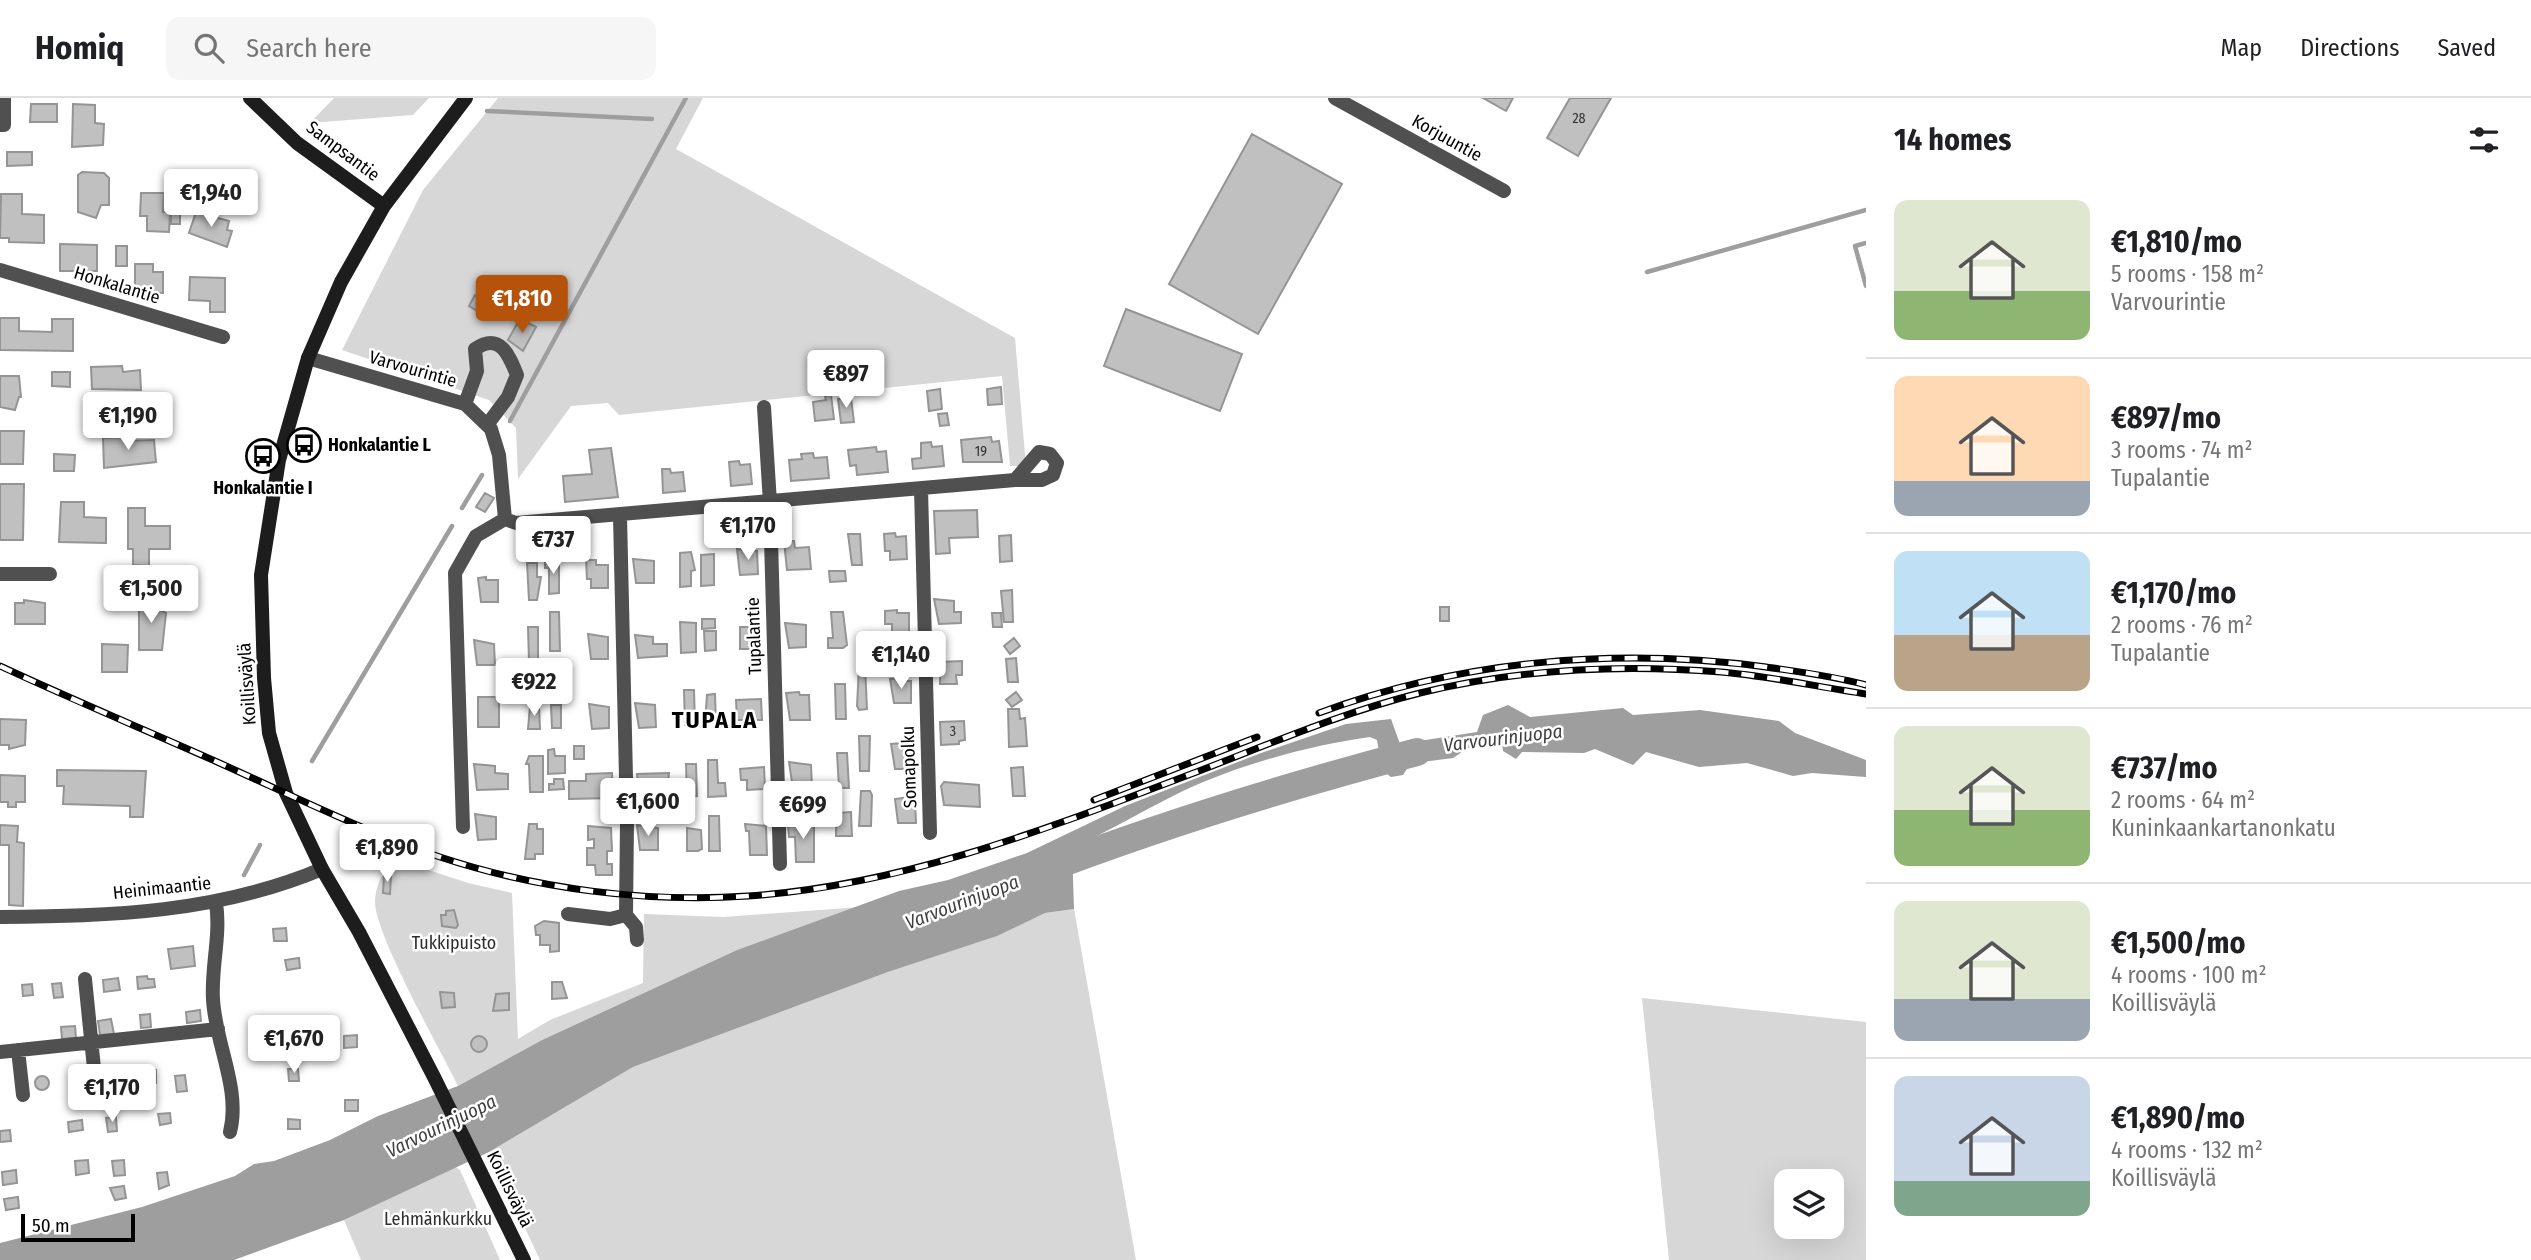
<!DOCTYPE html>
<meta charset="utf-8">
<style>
:root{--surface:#fff;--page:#f6f6f6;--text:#202124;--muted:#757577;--line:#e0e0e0;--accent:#b45309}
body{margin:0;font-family:"Fira Sans Condensed",sans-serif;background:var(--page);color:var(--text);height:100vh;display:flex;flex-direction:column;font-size:26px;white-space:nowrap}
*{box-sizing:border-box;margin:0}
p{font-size:23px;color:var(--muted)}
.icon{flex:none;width:38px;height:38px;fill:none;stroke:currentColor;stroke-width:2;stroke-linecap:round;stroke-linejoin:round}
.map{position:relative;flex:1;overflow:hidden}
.panel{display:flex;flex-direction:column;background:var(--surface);width:665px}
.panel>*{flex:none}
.fabs{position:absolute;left:1774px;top:1071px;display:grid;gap:14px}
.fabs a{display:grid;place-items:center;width:70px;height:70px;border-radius:14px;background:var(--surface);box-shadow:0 7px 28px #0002;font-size:35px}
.scale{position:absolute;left:21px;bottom:18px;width:114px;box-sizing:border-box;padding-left:7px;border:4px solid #000;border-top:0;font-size:19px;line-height:24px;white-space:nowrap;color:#000;-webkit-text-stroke:5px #fff;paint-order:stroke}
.price{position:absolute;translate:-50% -60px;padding:0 16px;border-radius:7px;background:#fff;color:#222;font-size:23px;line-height:46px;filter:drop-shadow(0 2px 4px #0008)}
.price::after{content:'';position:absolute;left:50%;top:42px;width:21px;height:16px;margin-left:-10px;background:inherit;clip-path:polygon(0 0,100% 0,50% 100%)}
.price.on{background:var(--accent);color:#fff}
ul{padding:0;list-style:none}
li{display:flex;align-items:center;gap:21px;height:175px;padding:0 28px}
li+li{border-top:2px solid var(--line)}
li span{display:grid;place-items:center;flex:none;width:196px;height:140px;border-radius:14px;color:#555}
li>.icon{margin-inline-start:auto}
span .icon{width:84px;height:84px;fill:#fffc;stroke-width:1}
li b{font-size:30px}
h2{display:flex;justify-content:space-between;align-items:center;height:84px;padding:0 28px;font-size:30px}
header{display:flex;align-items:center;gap:42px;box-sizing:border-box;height:98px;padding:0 35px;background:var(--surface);border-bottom:2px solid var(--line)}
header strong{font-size:33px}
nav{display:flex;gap:38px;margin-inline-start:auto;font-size:24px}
.search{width:490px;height:63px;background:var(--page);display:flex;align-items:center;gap:18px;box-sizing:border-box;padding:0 24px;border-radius:14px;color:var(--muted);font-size:26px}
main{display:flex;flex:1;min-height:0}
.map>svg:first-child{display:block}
.green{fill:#d7d7d7;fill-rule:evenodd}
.water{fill:#9e9e9e}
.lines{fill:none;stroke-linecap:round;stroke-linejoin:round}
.stream{stroke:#9e9e9e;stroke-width:4.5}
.river{stroke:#9e9e9e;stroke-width:28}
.building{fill:#c0c0c0;stroke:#949494;stroke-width:2}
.street{stroke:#505050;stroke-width:14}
.secondary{stroke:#1d1d1d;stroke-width:14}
.rail-casing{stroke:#000;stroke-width:7}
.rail{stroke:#fff;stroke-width:4.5;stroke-dasharray:13;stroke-linecap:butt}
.labels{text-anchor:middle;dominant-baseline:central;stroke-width:5;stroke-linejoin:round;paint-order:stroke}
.number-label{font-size:14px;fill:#303030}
.street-label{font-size:18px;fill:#000;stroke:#fff}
.poi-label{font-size:18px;font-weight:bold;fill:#000;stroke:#fff;text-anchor:start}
.park-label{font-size:18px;fill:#2e2e2e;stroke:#fff}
.water-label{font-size:19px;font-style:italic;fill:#3f3f3f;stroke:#fff}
.district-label{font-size:24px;font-weight:bold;letter-spacing:2px;fill:#000;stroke:#fff}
</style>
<header>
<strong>Homiq</strong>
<div class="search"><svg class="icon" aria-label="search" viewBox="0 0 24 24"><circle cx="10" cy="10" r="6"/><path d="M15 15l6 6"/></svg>Search here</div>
<nav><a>Map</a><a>Directions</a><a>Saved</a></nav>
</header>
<main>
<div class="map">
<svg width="1866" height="1162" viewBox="0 0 1866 1162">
<rect width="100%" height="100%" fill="#fff"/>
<!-- green -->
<path class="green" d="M334 0H429L413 17 310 25Z
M498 0H703L676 51 1015 240 1026 368H1010L1002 278 619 317 608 305 571 308 518 381 516 330 489 302 342 252 423 92Z
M395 761 468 785 512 795 518 941 550 922 643 885 644 816 723 819 861 809 737 852 542 942 458 988C441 953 374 835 375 803 376 786 383 772 395 761Z
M1074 811 1136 1162H540L489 1054 633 969 888 874 996 838 1045 815Z
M1642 900 1866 924V1162H1669ZM1787 1083H1832V1129H1787Z
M454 1068 460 1072 500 1162H361L344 1122Z"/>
<!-- water -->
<path class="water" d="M1508 607 1530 619 1623 610 1633 617 1700 612 1779 623 1795 635 1866 662V679L1812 675 1793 678 1747 665 1699 669 1646 654 1633 667 1595 651 1584 655 1522 654 1516 661 1503 653 1502 645 1468 650 1453 660 1422 664 1408 669 1403 677 1391 679 1382 672 1377 642 1370 639C1309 647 1227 670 1173 698 1139 715 1107 734 1072 750L1074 811 1045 815 997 838 888 874 633 969 489 1054 344 1122 234 1162H0V1145L142 1109 235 1078 254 1066 274 1063 330 1042 378 1018 458 988 542 942 737 852 899 793 948 782 1027 755 1125 708 1261 655 1346 626 1391 621 1400 646 1477 634 1483 617Z"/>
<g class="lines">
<!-- stream -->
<path class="stream" d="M487 13 652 21
M1866 145 1855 148 1866 188
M1647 174 1866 112
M510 323 686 0
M462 410 482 377
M312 663 452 428
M244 777 260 747"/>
<!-- river -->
<path class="river" d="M1036 775C1161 727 1288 688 1417 654"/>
</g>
<!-- building -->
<path class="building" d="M1483 0H1513L1506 13Z
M1570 0H1611L1578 58 1547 40Z
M31 6H57V24H30Z
M73 6 95 7V25L104 26 103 47 72 49Z
M1252 36 1342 86 1258 236 1169 186Z
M7 54H32V67L7 68Z
M82 74 104 75 109 80V107H101L96 120 78 114V77Z
M141 95H164L163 114H170L169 134 147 133V118H140Z
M1 96H22V116L44 117V145L9 144V140H0Z
M171 114H180V126H171Z
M196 114 229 123 227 132 232 133 227 149 189 135Z
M60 146 97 147V173H60Z
M116 148H127V168H116Z
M135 166H153V174H163V195H135Z
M190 179 225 180V214H210V203L189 202Z
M475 197 494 208 488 219 469 208Z
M1126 211 1242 256 1220 313 1104 268Z
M0 220H19V233L52 234V221H73V253L0 252Z
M524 223 536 229 523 253 508 242 518 224 523 226Z
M122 268 123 274 140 272 141 292 92 291 91 269Z
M52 274H70V289L52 288Z
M0 278H19L21 299H19L15 312 0 309Z
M1001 289 1002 306 988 307 987 291Z
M940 291 942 311 929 313 927 293Z
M831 297 834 321 815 323 813 304 826 302 825 298Z
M851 300 854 324 841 325 838 301Z
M147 310V317L132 318V311Z
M947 315 949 327 940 328 938 316Z
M0 333H24L23 366H0Z
M124 339V343L154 342 156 364 104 370 103 340Z
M991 339 992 344 999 343 1002 364H963L961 342Z
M931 344 932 349 942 348 944 368 913 371 912 361 921 360V345Z
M876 349 877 354 886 353 888 374 857 377 856 367 850 368 848 352Z
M611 350 618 399 565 404 563 378 592 376 589 352Z
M813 355 814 360 827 359 829 380 791 383 789 362 802 361 801 356Z
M54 356 75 357 74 373H54Z
M739 363 740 367 750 366 752 386 731 388 729 364Z
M662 371H670L671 375 683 374 685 393 663 395Z
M0 386H24L23 442H0Z
M485 395 494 400 485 414 476 409Z
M61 404H84V419L106 420V445L59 444Z
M128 410H145V428H170V451H149V468L133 467V451H128Z
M977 412 978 439 949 440 950 455 936 456 934 413Z
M895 435 896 439 906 438 907 461 890 462V453H885L884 436Z
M848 436H860L862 467H852Z
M1011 437 1012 463 1000 464 999 438Z
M784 443H794L795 450 809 449 811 471 787 472Z
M737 451 757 453 758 476 740 477Z
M691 454 695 472 691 473V488L680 489V455Z
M714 456V487L701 488V457Z
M633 461 654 463V485H636Z
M586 462H596V467H608V490H591V481H587Z
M545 463H559V495L549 496V470H545Z
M527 465H537V479H541L537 502H529Z
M829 473H845L846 483 830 484Z
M486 479V482H498V504H481L478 480Z
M1012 492 1013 524H1004L1001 493Z
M934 501 954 503V514H961V525L939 526Z
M24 502 45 505V526H15V505H24Z
M139 503H162V513L166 515 162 552H139Z
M1440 509H1449V523H1440Z
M897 512V515H909V537H892V526H885V513Z
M550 514H559L560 553H550Z
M831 514H843L847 547 843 550H828V540H833Z
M992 515H1001L1002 529H993Z
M702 521H715V530L702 531Z
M680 524 696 525V554L681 555Z
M785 525 806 527V549L789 550Z
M528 529H538V563L529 564Z
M740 529H760V551H740Z
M704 533H716V552L705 553Z
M588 536 608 539V561H591Z
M635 537 653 539V546H667V558L638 560Z
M1014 540 1020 548 1010 556 1004 548Z
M474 542 494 546 495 567H477Z
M102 546 128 547 127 574H102Z
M1016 560 1018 584H1008L1006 561Z
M962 563V577H956L957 586H940V564Z
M859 568H865L867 611 859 612 857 608Z
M899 580V583H911V605H894L890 581Z
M835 586H845L846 621H836Z
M684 592H694L695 626 685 627Z
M799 594 800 597H809L810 622H790L786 595Z
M1016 594 1022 602 1012 609 1006 602Z
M715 596 716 625H705L707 597Z
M478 599H499V629H478Z
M761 601 762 622H737L736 602Z
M635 605 655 607 656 629 639 630Z
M589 606 609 609V630L592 631Z
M539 607 540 631H528L530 608Z
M551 607H561V630H552Z
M1008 611H1019L1020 621 1025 620 1027 648 1009 649Z
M0 621 26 622 25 647 9 651V647H0Z
M964 623 965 642 959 643V646L941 647 940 624Z
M859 638H870L869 673H860Z
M903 645V648H914L915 671H895L891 646Z
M574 648H584V661H574Z
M554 651 555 658H565V675L548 676V652Z
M837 655H847L849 690H839Z
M529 658H543V694H530L529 666H526Z
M708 662H717L718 685H725L726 698 708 699Z
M789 664 811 667 812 690 793 691Z
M474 666 495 668V675L508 676V691L477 692Z
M686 666H696L697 698 687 699Z
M764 669 765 691 747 692V682H741L740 671Z
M1023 669 1025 698H1013L1011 670Z
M57 672 146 673 143 719H130V708L63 706 64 688H57Z
M612 675 613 700 569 701V683H586V676Z
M669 675 667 698H640L637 676Z
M0 677 25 678V704H16V709H8V704H0Z
M554 681H563L564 691 549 692V686H554Z
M944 684 979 687 980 709 944 707 941 688Z
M861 693H870L872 697 871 728H859Z
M903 700V703H915L916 725H898L895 701Z
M851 714 852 738H836V715Z
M475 716 496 719V741L478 742Z
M709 718H719L720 753H709Z
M814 725V764H796L795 739H789L788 727Z
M529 726H537V731H543V756H535V761H525Z
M745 726 766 728 767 757H750L749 733H746Z
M0 727 18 728 17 744 24 745 23 808 9 807V747H0Z
M637 727 658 730V752H640Z
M588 728 611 730 612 753H607V766H612V777H596L595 767H587V750H594V741L588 742Z
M687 730 701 732 702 751 698 753H687Z
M384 777 391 778 390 796 383 795Z
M454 812 458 827 456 830 442 828 441 817H446V813Z
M544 823 559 825V853L550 854V847H540V837H536L535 828Z
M286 830 287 843H274L273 831Z
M193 848 195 868 171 871 168 851Z
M299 860 300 870 287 872 285 862Z
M147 878 148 881H154L155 889 138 891 137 879Z
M118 880 120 892 104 894 103 882Z
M552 884H562L567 900 552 901Z
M61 885 63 899 54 900 52 886Z
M32 886 33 897 23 898 22 887Z
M440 894 454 895 455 909 442 910Z
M509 895V912L493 913 496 896Z
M200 912 201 923 187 925 186 914Z
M150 916 151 929 141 930 140 917Z
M111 921 114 936 100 937 98 923Z
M75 928 76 940 62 941 61 929Z
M357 937V949L344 950V938Z
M471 946a8 8 0 1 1 16 0a8 8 0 1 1-16 0Z
M288 971H298L299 983H289Z
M140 972H156V985L141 986Z
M185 977 187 993 177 994 175 978Z
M35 985a7 7 0 1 1 14 0a7 7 0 1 1-14 0Z
M345 1002H358V1013H345Z
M170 1015 171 1025 160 1027 158 1016Z
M116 1019 117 1033 108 1034 106 1020Z
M288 1021 300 1022V1031H288Z
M82 1022 83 1032 69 1034 68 1024Z
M10 1032 11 1043 0 1044V1033Z
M88 1062 89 1075 76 1077 75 1063Z
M124 1062 125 1077 114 1078 112 1063Z
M16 1072 17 1085 3 1087 2 1074Z
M167 1074 169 1087 159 1091 157 1075Z
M124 1088 126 1100 115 1102 110 1090Z
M18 1099 19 1110 6 1112 4 1101Z"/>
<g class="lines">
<!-- street -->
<path class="street" d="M1335 0 1504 93
M0 27H4V0
M0 172 223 239
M308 260 465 306 491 331 499 357 505 421
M465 306 477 273 475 251C500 234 509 257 517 277L508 299 487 327
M764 309 770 405 780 766
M921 391 930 735
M0 476H50
M463 729 455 475 476 438 505 421 516 425 1015 382 1039 354 1050 356 1057 365 1053 377 1042 382H1015
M216 805C221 837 211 869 213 901 215 945 241 991 230 1034
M568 816 610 821 626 817 627 723 620 418
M626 817 636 829 637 842
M0 819C113 818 217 815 322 771
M85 881 96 990
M18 952 23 997
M0 954 218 931"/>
<!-- secondary -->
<path class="secondary" d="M250 0 297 45 384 108
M466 0 384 108 341 184 308 260 279 362 261 477 264 580 269 635 286 695 322 771 359 834 434 979 524 1162"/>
<!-- rail casing -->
<g class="rail-casing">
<path id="rail" d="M0 568C71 601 143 631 215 663 289 696 363 733 440 759 536 791 647 805 748 798 904 788 1054 728 1199 673 1272 645 1344 614 1420 595 1518 571 1621 566 1721 574 1769 578 1818 589 1866 596
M1319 615C1462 562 1616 549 1766 569 1800 574 1833 578 1866 587
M1094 702 1257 639"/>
</g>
<!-- rail -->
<use href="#rail" class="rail"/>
</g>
<!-- icons -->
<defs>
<g id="bus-ring" transform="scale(1.75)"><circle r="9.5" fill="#fff" stroke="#000" stroke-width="1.5"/><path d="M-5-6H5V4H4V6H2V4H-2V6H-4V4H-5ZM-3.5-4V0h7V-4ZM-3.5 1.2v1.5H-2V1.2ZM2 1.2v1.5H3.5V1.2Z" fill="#000"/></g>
</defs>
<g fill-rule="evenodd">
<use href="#bus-ring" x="304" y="347"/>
<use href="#bus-ring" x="263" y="358"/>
</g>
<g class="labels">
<!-- number labels -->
<g class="number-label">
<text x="1579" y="20">28</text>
<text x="981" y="353">19</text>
<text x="953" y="633">3</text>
</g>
<!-- street labels -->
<g class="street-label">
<text transform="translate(1447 40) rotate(29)">Korjuuntie</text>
<text transform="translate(343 53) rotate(37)">Sampsantie</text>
<text transform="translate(117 187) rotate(17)">Honkalantie</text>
<text transform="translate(413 271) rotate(16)">Varvourintie</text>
<text transform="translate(754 538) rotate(-92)">Tupalantie</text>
<text transform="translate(247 586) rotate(-94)">Koillisväylä</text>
<text transform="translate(909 669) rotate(-92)">Somapolku</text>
<text transform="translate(162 790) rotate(-6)">Heinimaantie</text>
<text transform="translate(510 1091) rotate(64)">Koillisväylä</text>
</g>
<!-- poi labels -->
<g class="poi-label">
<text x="328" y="347">Honkalantie L</text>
<text x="263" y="390" text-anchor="middle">Honkalantie I</text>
</g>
<!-- park labels -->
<g class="park-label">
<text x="454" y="845">Tukkipuisto</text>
<text x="438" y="1121">Lehmänkurkku</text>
</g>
<!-- water labels -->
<g class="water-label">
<text transform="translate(1503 640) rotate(-7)">Varvourinjuopa</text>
<text transform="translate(962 804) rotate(-21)">Varvourinjuopa</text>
<text transform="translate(441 1028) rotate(-26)">Varvourinjuopa</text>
</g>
<!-- district labels -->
<g class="district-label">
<text x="715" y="622">TUPALA</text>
</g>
</g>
</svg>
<div class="fabs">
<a><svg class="icon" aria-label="layers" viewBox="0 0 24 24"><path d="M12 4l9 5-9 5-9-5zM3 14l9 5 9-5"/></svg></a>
</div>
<div class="scale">50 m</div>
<b class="price" style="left:211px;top:131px">€1,940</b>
<b class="price on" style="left:522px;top:237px">€1,810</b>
<b class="price" style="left:846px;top:312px">€897</b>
<b class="price" style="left:128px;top:354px">€1,190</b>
<b class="price" style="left:748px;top:464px">€1,170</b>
<b class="price" style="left:553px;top:478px">€737</b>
<b class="price" style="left:151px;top:527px">€1,500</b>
<b class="price" style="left:901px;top:593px">€1,140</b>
<b class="price" style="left:534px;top:620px">€922</b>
<b class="price" style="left:648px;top:740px">€1,600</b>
<b class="price" style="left:803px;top:743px">€699</b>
<b class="price" style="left:387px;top:786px">€1,890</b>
<b class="price" style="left:294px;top:977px">€1,670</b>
<b class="price" style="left:112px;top:1026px">€1,170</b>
</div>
<section class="panel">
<h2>14 homes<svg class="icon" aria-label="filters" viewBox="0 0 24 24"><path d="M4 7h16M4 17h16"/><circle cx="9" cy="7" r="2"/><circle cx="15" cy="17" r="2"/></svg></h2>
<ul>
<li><span style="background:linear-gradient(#dfe7d0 65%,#8fb573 0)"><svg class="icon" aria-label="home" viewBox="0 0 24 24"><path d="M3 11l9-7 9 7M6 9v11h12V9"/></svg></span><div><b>€1,810/mo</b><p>5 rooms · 158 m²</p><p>Varvourintie</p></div></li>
<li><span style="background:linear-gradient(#ffd9b3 75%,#9aa5b1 0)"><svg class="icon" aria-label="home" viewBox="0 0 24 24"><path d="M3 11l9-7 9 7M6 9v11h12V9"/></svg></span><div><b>€897/mo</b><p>3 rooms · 74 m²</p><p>Tupalantie</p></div></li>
<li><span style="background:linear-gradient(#bfe0f5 60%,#b9a48a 0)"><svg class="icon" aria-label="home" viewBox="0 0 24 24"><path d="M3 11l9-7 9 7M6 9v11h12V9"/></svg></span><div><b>€1,170/mo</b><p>2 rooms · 76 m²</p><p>Tupalantie</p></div></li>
<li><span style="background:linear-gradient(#dfe7d0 60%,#8fb573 0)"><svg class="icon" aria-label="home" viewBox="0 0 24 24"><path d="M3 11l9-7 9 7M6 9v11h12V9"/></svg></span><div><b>€737/mo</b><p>2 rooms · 64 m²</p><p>Kuninkaankartanonkatu</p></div></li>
<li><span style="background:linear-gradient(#dfe7d0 70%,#9aa5b1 0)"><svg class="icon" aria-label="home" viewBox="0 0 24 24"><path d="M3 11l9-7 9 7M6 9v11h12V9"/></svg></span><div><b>€1,500/mo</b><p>4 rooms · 100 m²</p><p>Koillisväylä</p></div></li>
<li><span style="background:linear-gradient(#c9d6e8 75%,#7fa58c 0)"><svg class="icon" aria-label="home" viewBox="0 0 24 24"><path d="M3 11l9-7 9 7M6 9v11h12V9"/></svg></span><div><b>€1,890/mo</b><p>4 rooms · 132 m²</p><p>Koillisväylä</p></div></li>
</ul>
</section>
</main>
